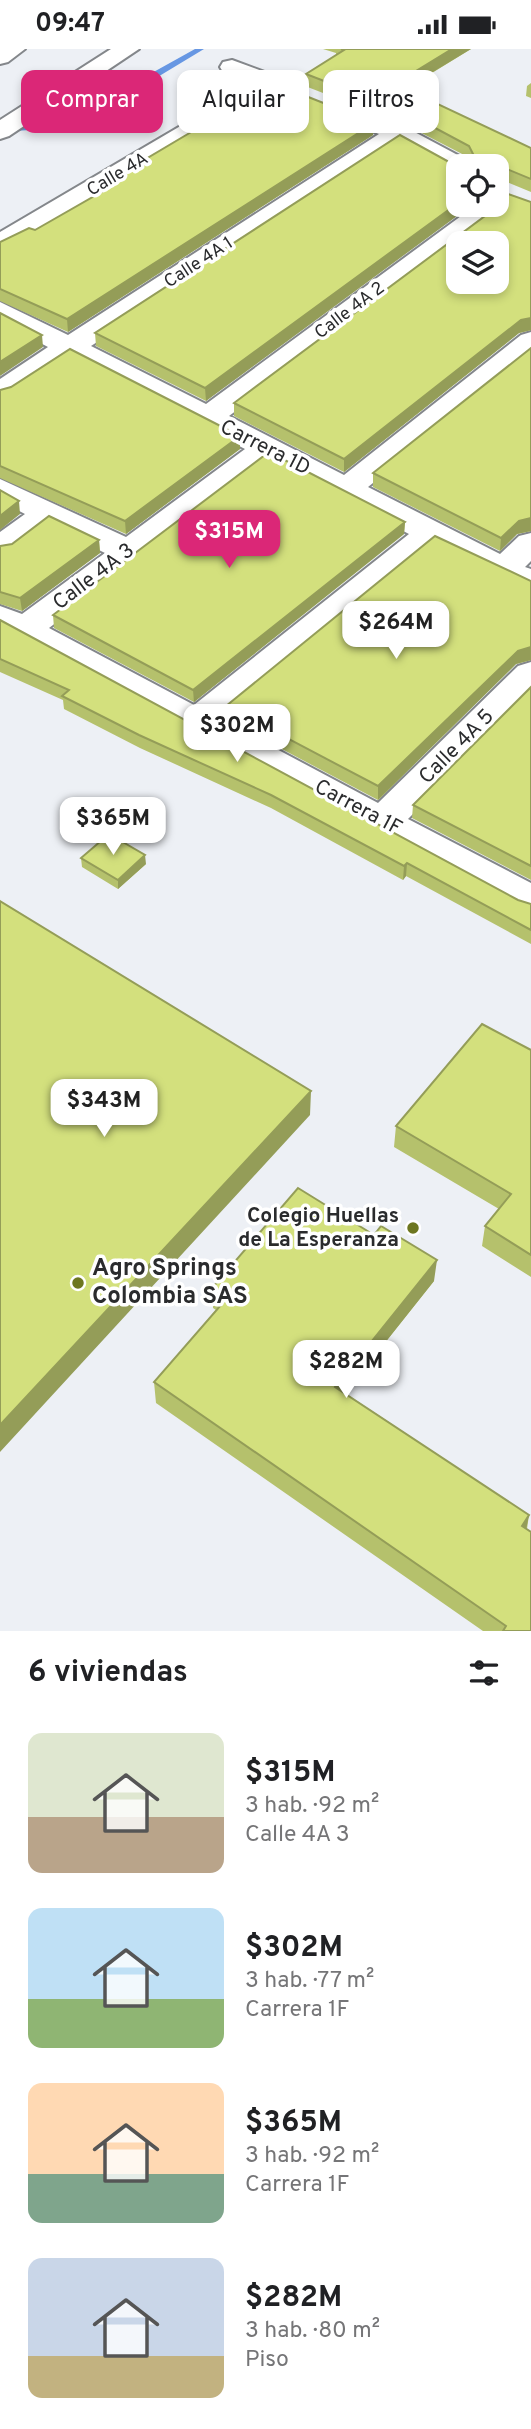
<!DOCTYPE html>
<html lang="es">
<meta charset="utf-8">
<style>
:root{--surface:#fff;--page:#f6f6f6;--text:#202124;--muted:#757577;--accent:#db2777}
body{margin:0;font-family:Overpass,sans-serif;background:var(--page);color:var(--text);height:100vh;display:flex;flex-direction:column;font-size:26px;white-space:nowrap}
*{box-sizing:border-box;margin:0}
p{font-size:23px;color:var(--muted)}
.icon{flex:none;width:38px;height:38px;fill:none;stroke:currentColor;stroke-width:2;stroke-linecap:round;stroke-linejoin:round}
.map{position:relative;height:1582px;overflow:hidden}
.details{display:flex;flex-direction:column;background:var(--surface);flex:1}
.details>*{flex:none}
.top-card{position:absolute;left:21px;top:21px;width:490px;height:63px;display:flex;gap:14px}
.tools{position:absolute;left:446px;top:105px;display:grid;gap:14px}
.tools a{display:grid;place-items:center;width:63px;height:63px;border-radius:14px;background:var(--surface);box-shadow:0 4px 10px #0003;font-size:35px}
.price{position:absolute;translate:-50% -60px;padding:0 16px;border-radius:14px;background:#fff;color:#222;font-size:23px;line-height:46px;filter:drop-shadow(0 2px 4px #0008)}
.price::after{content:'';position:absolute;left:50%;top:42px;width:21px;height:16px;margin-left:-10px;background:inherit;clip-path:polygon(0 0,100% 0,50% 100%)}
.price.selected{background:var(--accent);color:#fff}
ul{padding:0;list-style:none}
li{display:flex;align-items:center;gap:21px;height:175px;padding:0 28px}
li span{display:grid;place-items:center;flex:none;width:196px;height:140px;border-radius:14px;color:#555}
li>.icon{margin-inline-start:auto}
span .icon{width:84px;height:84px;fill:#fffc;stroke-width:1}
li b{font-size:30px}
h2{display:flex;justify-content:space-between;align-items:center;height:84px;padding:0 28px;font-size:30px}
.pill{padding:0 24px;border-radius:14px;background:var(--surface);box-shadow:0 4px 10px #0003;font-size:24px;line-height:63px}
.pill.selected{background:var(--accent);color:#fff}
.status{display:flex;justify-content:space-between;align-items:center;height:49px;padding:0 35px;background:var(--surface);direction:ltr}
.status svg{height:19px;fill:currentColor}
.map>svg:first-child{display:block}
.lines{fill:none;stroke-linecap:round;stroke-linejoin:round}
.stream{fill:#6797e3;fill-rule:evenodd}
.minor-casing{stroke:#84878b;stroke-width:4}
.highway-casing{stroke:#84878b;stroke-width:4}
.minor{fill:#fff;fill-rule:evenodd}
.highway{fill:#fff;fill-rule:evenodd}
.wall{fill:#b5c16c}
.shaded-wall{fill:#949d58}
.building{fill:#d3e07d;stroke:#949d58;stroke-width:2;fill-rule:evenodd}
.poi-dot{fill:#6d7620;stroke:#fff;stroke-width:2.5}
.labels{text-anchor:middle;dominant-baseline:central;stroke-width:7;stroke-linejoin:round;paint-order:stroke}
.far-street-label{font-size:18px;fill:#2a2b2d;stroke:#fff}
.street-label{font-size:21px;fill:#2a2b2d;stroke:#fff}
.poi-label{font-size:21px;font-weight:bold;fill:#2a2b2d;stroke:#fff;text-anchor:end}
.near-poi-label{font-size:24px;font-weight:bold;fill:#2a2b2d;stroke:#fff;text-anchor:start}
</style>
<div class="status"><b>09:47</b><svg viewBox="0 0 49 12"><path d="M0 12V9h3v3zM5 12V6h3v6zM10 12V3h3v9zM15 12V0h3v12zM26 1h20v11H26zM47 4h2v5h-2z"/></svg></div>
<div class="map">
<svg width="531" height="1582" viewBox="0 0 531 1582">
<rect width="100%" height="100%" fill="#edf0f5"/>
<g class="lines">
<!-- stream -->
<path class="stream" d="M195 0H204L156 29 30 81 14 82 0 79V74L14 78 26 77 150 25Z"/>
<!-- minor casing -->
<g class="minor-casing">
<path id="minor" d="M232 11 297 35 300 40 297 45 288 47 273 43 10 201 0 203V183L252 35 223 23 220 18 223 13Z
M373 66 407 79 467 111 471 117H458V125L449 123 399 95 91 297 206 355 476 156H497V149L502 150 506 156 502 162 229 367 344 426 521 286 531 283V307L368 438 500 505 519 487 531 484V512L525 518 531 520V545L434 497 222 671 378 754 518 617 531 613V646L408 770 531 834V867L517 862 0 582V557L22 565 105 504 50 477 12 506 0 509V483L25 465 0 452V430L126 488 245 400 71 310 11 349 0 352V330L48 298 0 273V253L68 286 379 85 364 79 360 74 364 69ZM269 412 409 485 194 656 49 579Z"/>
</g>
<!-- highway casing -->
<g class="highway-casing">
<path id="highway" d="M0 0H25L8 13 0 15Z
M111 0H139L9 87 0 90V71Z"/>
</g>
<!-- minor -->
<use href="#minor" class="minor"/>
<!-- highway -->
<use href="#highway" class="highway"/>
</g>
<!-- wall -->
<path class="wall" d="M323 0H471L406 40 531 99V143L497 129V117L206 352 96 297 95 284 449 113 461 115 466 107 408 77 305 37 306 25 336 6V4Z
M531 34V49L526 47 527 37Z
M239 63 374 74 373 86 68 283 0 252V193L35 181 97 146V139Z
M531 153V281L519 284 344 423 234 367V354Z
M531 299V482L517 485 500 502 373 438V424Z
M0 341 240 387V400L126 485 0 429Z
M405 473 404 485 194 653 54 579 53 566Z
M99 491 100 504 22 562 0 555V497Z
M531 532V611L516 615 378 751 227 671 226 657Z
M0 571 518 851 531 855V895L406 827 403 831 271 759 140 699 64 660 63 651 0 623Z
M531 638V831L412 769 413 756Z
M81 809 146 815 118 840 82 818Z
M531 1001V1228L482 1197 485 1177 499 1160 394 1098 396 1077Z
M434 1232 345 1344 529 1466 527 1480 531 1582H483L156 1354 154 1333 216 1261 213 1259V1238Z"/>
<!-- shaded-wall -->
<path class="shaded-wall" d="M452 0H471L395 46V35Z
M374 74 373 86 68 283 67 270Z
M458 154V156H472L206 352 205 339Z
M531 269V281L519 284 344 423V410L521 271Z
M42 286 43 298 0 327V313Z
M240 387V400L126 485 125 472Z
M19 452 20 465 0 481V467Z
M531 469V482L517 485 500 502 501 489 519 472Z
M405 473 404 485 194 653 193 641Z
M99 491 100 504 22 562 20 549Z
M531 598V611L516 615 378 751V737L518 602Z
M145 806 146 815 118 840V831Z
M407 814 406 827 403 831 404 817Z
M311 1042 310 1066 0 1403V1376Z
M437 1211 434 1232 334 1358 335 1338Z
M529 1466 525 1486 522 1477Z"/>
<!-- building -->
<path class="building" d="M341 0H452L395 35 531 99V130L497 116V122V117H458V154L205 339 95 284 400 86 449 113 461 115 462 108 474 107 469 97 409 65 306 25 344 1Z
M283 38 374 74 67 270 0 240V193L29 179 35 181 103 142 97 139 230 60 239 63Z
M508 145 531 153V269L521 271 344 410 234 354 505 152ZM458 194H497V233H458Z
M0 264 42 286 0 313Z
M531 299V469L519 472 501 489 373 424Z
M70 300 240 387 125 472 0 417V341L11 338Z
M269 403 405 473 193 641 53 566Z
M0 441 19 452 0 467Z
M49 467 99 491 20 549 0 543V497L12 495Z
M435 487 531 532V598L518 602 378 737 226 657Z
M0 571 518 851 531 855V881L407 814 404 817 271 746 139 686 62 647 69 641 0 610Z
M531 638V817L413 756Z
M109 785 145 806 118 831 81 809Z
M0 852 311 1042 0 1376Z
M482 975 531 1001V1206L485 1177 511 1145 396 1077Z
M298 1139 374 1186 381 1177 437 1211 335 1338 529 1466 522 1477 531 1483V1582H503L506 1577 154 1333 228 1248 213 1238Z"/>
<!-- markers -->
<g class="poi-dot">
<circle cx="413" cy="1179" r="7"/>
<circle cx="78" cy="1234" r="7"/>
</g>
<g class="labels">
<!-- far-street labels -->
<g class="far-street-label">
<text transform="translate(118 126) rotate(-31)">Calle 4A</text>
<text transform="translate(199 214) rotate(-33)">Calle 4A 1</text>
<text transform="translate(350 262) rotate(-37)">Calle 4A 2</text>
</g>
<!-- street labels -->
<g class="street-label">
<text transform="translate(265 399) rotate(27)">Carrera 1D</text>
<text transform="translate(94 528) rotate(-37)">Calle 4A 3</text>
<text transform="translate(457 698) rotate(-45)">Calle 4A 5</text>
<text transform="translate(358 759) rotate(28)">Carrera 1F</text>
</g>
<!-- poi labels -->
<g class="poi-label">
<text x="399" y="1167">Colegio Huellas<tspan x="399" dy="24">de La Esperanza</tspan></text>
</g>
<!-- near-poi labels -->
<g class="near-poi-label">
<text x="92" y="1220">Agro Springs<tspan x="92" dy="28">Colombia SAS</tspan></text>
</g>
</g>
</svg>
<div class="tools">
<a><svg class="icon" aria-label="locate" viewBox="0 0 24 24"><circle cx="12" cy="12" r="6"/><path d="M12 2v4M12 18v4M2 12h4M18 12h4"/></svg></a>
<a><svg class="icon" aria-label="layers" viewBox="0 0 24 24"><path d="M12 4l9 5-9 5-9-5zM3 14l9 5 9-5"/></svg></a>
</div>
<b class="price selected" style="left:229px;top:521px">$315M</b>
<b class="price" style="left:396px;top:612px">$264M</b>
<b class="price" style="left:237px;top:715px">$302M</b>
<b class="price" style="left:113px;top:808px">$365M</b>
<b class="price" style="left:104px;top:1090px">$343M</b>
<b class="price" style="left:346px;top:1351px">$282M</b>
<div class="top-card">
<a class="pill selected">Comprar</a>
<a class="pill">Alquilar</a>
<a class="pill">Filtros</a>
</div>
</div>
<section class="details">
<h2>6 viviendas<svg class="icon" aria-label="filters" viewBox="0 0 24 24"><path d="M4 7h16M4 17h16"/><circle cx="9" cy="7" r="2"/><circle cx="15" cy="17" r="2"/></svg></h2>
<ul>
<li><span style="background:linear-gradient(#dfe7d0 60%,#b9a48a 0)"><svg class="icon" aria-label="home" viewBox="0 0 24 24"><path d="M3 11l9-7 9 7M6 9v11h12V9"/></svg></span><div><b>$315M</b><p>3 hab. · 92 m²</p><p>Calle 4A 3</p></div></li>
<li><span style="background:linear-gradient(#bfe0f5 65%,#8fb573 0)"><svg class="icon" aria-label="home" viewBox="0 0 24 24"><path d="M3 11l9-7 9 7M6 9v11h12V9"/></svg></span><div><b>$302M</b><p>3 hab. · 77 m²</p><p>Carrera 1F</p></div></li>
<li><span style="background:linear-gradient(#ffd9b3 65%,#7fa58c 0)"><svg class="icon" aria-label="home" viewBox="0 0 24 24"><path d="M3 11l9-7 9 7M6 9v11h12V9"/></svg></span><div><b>$365M</b><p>3 hab. · 92 m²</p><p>Carrera 1F</p></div></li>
<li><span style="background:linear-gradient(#c9d6e8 70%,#c2b280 0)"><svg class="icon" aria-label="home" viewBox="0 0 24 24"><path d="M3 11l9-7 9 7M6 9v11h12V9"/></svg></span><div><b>$282M</b><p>3 hab. · 80 m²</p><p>Piso</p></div></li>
</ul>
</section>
